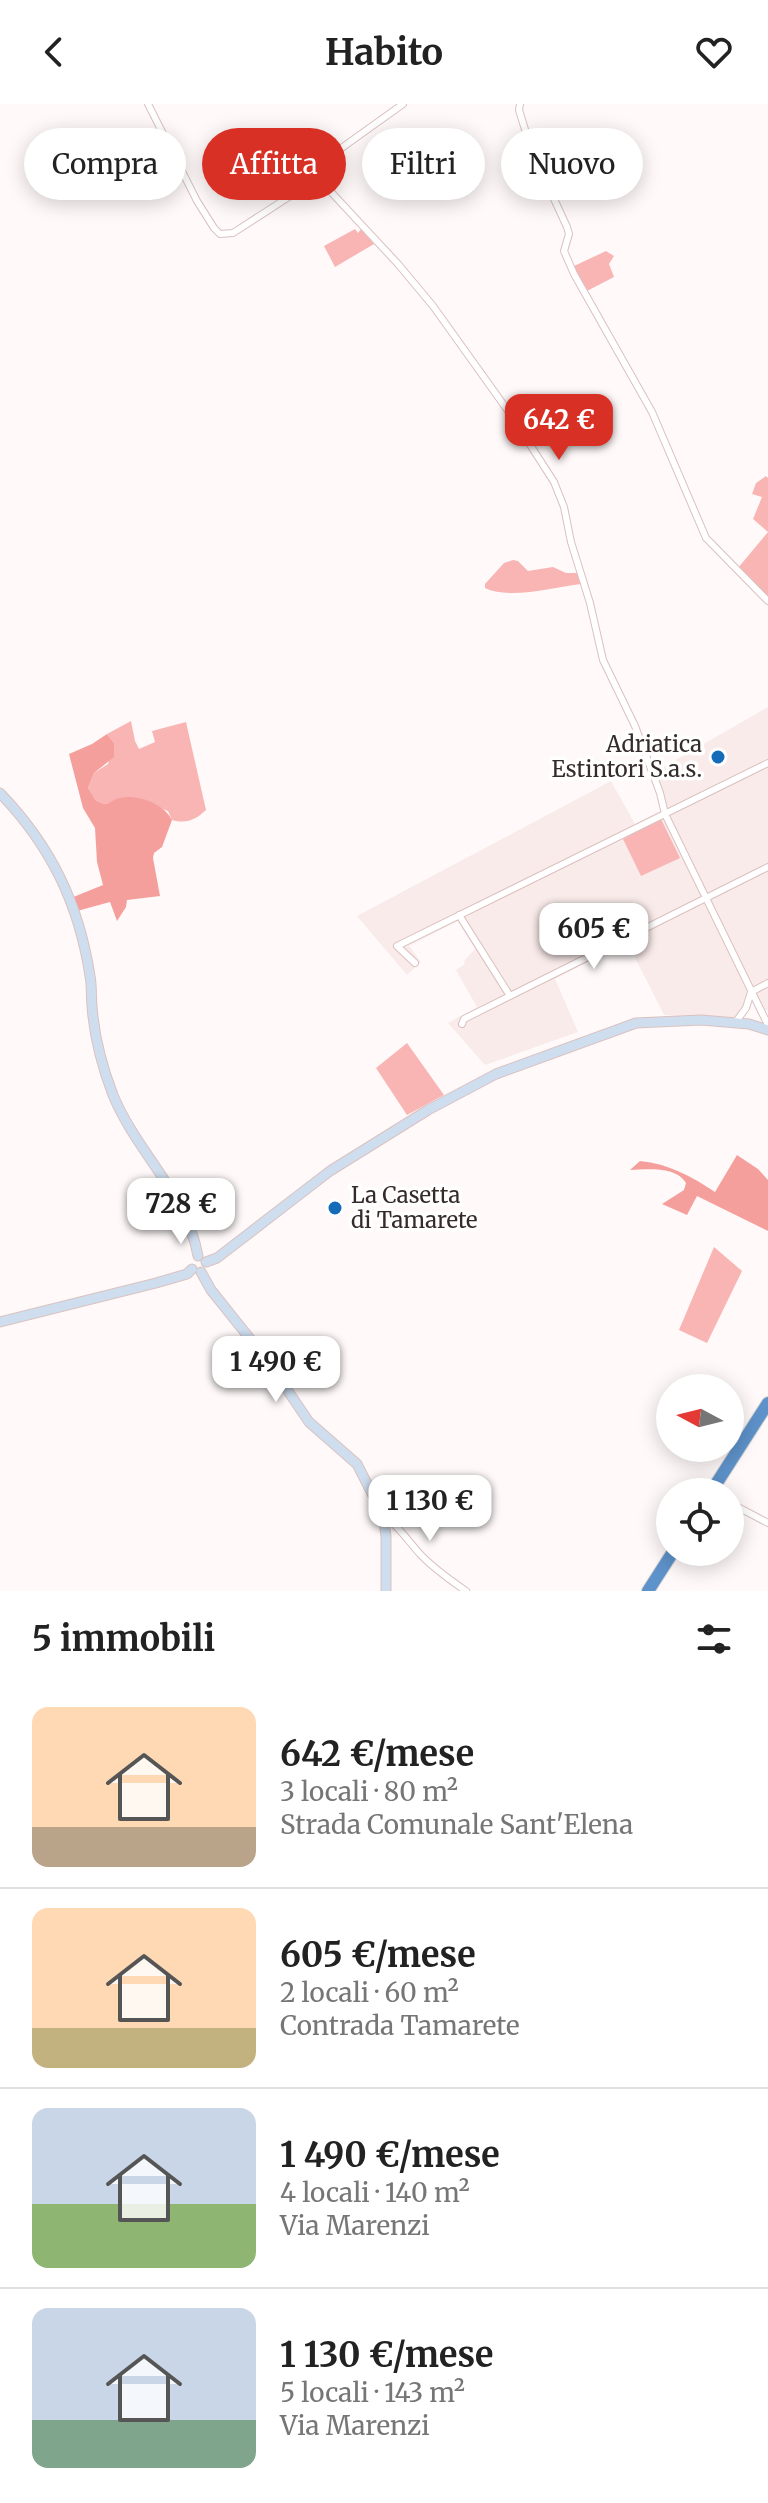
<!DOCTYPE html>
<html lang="it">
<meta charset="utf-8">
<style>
:root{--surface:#fff;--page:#f2f2f2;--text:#222;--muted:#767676;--line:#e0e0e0;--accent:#d93025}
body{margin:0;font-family:Merriweather,serif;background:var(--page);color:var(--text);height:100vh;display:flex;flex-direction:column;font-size:30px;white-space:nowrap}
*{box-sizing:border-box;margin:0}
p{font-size:26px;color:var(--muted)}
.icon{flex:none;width:44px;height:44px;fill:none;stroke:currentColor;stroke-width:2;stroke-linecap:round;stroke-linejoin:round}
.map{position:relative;height:1487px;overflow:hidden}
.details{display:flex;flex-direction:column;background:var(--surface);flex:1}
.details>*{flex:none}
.hud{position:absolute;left:24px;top:24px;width:720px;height:72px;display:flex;gap:16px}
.needle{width:52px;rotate:277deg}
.buttons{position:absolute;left:656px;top:1270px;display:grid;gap:16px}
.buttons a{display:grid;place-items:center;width:88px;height:88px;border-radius:50%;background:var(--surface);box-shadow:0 4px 20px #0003;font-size:40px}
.price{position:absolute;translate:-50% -68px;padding:0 18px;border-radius:16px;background:#fff;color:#222;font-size:26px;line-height:52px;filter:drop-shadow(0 2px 4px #0008)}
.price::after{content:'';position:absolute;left:50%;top:48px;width:24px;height:18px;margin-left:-12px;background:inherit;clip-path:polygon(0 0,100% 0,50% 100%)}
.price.selected{background:var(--accent);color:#fff}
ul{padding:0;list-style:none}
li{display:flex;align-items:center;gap:24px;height:200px;padding:0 32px}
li+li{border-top:2px solid var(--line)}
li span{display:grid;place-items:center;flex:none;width:224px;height:160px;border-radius:16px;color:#555}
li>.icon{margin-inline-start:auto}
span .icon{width:96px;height:96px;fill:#fffc;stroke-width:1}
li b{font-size:34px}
h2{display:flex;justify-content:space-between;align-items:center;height:96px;padding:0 32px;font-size:34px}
.pill{padding:0 28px;border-radius:36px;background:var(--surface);box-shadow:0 4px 20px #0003;font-size:28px;line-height:72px}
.pill.selected{background:var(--accent);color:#fff}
header{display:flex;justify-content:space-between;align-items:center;height:104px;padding:0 32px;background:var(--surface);font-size:36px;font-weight:700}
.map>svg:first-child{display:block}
.built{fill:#f9ebea}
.green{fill:#f9b5b3}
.forest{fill:#f59f9d}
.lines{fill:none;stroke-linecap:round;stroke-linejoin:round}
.street-casing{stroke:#dbc1c0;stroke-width:8}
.secondary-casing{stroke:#dbc1c0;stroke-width:11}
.highway-casing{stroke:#d7d5d5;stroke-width:14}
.street{stroke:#fff;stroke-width:6}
.secondary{stroke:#cfdeef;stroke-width:9}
.highway{stroke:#5e92ca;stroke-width:12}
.street-bridge-casing{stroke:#dbc1c0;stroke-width:8;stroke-linecap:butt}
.street-bridge{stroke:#fff;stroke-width:6}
.poi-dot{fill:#146cb9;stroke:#fff;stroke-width:3}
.labels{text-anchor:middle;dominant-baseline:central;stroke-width:7;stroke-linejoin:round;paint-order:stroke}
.poi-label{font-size:22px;fill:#352b2b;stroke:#fff;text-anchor:end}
</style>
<header><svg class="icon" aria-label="back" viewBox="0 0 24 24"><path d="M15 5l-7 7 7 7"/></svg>Habito<svg class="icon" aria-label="heart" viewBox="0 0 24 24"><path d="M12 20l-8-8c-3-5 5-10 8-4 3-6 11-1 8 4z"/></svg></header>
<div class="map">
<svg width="768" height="1487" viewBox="0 0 768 1487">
<rect width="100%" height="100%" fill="#fff9f9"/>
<!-- built -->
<path class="built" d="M768 603V906L764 907 757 890 748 888 739 910 732 915 664 911 627 838 555 875 578 928 485 961 448 919 477 903 456 866 465 860 464 857 475 845 458 817 409 842 421 858 407 871 357 812 611 677 635 720 666 704 655 668Z"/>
<!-- green -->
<path class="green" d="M355 125 358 129 361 125 374 140 335 163 324 142Z
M606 147 614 152 609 160 614 173 585 188 572 163Z
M766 372 768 374V494L738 464 768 428 753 415 762 393 752 390 756 379Z
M513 456 518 457 528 467 553 463 566 469H578L581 480C555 483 509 496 485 484V480L504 459Z
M131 617 135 637 139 645 155 638 152 627 186 618 206 706C195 716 187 720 172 716L168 707C154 702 139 694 125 694 116 694 109 702 100 699 94 696 91 690 88 684L94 669 108 660 114 639 107 630Z
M661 715 680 754 641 772 623 735Z
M407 939 444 991 407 1011 376 964Z
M714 1143 742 1167 707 1239 679 1226Z"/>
<!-- forest -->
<path class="forest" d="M107 630 114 639V653L94 669 88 684C92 690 94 697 101 699 109 702 112 695 120 694 138 690 164 700 172 716L162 743 154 749 153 754 160 792 127 796 126 803 117 817 110 798 77 807 71 794 103 781 97 758 95 724 83 704 69 650 92 640Z
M737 1051 758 1065 768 1076V1127L697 1092 687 1111 662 1100 684 1086 686 1079C676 1062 648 1065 630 1066L640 1057C669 1060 691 1072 715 1088Z"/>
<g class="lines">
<!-- street casing -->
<g class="street-casing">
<path id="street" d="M148 0 197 97 214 124 220 130 233 129 318 74
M403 0 322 58 317 66 318 74 398 160 433 202 511 311 554 378 564 403 571 438 590 499 603 556 635 622 660 689 665 710 768 921
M520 0 519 6 531 45 567 123 569 130 564 147 574 170 652 308 706 434 768 497
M459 811 510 892
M415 859 397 842 768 659
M735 919 746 904 751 888 768 879
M462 920 464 915 768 763
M730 1399 768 1419
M384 1412C399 1422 408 1437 420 1450 433 1464 450 1476 466 1487"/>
</g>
<!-- secondary casing -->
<g class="secondary-casing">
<path id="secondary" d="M0 689C51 742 79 800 90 872 92 882 91 892 92 902 94 931 103 965 113 991 137 1049 187 1090 198 1152
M206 1158 217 1154 330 1067 428 1006 496 970 636 919 701 916 749 920 768 926
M201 1168 211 1186 267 1256 309 1318 357 1360 383 1411 386 1432V1487
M0 1218 156 1179 187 1170 192 1165"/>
</g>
<!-- highway casing -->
<g class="highway-casing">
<path id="highway" d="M711 1388 768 1299
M648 1487 673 1448"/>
</g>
<!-- street -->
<use href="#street" class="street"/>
<!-- secondary -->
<use href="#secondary" class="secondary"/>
<!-- highway -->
<use href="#highway" class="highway"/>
<!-- street-bridge casing -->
<g class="street-bridge-casing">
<path id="street-bridge" d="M698 1378 713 1388"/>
</g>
<!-- street-bridge -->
<use href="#street-bridge" class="street-bridge"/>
</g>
<!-- markers -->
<g class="poi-dot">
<circle cx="718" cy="653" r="8"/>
<circle cx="335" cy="1104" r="8"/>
</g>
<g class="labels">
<!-- poi labels -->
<g class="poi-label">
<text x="702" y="640">Adriatica<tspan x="702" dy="25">Estintori S.a.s.</tspan></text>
<text x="351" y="1091" text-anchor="start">La Casetta<tspan x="351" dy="25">di Tamarete</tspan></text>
</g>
</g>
</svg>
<div class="buttons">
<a><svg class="needle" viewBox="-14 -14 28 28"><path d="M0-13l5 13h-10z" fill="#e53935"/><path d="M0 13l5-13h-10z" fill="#767676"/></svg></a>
<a><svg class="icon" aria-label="locate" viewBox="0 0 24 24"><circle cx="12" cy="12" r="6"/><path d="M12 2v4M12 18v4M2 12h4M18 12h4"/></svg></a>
</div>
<b class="price selected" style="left:559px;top:358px">642 €</b>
<b class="price" style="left:594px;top:867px">605 €</b>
<b class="price" style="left:181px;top:1142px">728 €</b>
<b class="price" style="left:276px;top:1300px">1 490 €</b>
<b class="price" style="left:430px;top:1439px">1 130 €</b>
<div class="hud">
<a class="pill">Compra</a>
<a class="pill selected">Affitta</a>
<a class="pill">Filtri</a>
<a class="pill">Nuovo</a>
</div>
</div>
<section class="details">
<h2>5 immobili<svg class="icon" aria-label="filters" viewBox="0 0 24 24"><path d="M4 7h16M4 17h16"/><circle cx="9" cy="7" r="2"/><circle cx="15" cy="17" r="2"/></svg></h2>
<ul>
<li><span style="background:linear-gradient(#ffd9b3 75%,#b9a48a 0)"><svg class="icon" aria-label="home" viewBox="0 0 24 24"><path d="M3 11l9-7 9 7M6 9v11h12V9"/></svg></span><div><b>642 €/mese</b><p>3 locali · 80 m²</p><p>Strada Comunale Sant'Elena</p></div></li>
<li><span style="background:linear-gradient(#ffd9b3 75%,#c2b280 0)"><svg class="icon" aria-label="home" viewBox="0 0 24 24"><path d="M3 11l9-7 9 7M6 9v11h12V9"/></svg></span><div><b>605 €/mese</b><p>2 locali · 60 m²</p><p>Contrada Tamarete</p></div></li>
<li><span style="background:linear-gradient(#c9d6e8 60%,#8fb573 0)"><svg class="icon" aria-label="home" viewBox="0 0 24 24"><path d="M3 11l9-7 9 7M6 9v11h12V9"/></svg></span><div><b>1 490 €/mese</b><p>4 locali · 140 m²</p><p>Via Marenzi</p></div></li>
<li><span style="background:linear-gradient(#c9d6e8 70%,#7fa58c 0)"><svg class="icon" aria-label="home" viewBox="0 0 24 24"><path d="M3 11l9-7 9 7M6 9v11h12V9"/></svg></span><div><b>1 130 €/mese</b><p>5 locali · 143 m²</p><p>Via Marenzi</p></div></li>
</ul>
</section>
